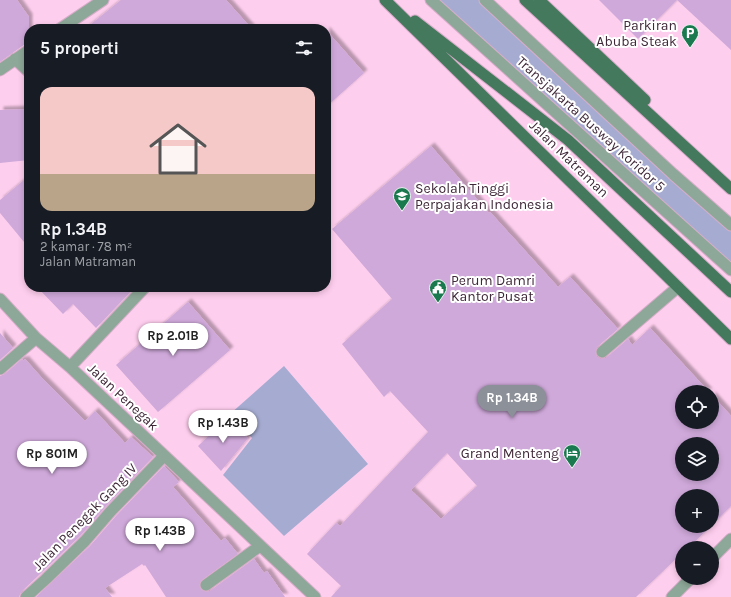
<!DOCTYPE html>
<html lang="id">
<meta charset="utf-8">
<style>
:root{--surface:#171b24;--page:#20242c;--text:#f1f3f6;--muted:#9ea1a6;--accent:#8c9099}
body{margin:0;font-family:Karla,sans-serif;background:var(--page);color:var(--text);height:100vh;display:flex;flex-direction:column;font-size:15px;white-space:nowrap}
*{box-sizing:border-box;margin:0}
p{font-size:13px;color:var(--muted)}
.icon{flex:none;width:22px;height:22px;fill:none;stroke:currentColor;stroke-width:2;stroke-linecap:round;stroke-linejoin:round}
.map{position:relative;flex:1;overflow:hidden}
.panel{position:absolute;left:24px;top:24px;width:307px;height:268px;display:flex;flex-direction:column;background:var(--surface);border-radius:16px;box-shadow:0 2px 6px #0003}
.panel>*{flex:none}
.fabs{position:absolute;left:675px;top:385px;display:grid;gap:8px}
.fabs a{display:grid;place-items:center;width:44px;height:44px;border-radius:50%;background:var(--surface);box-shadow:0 2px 6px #0003;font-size:20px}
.price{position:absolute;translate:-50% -34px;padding:0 9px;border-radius:14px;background:#fff;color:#222;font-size:13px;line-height:26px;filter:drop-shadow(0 1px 2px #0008)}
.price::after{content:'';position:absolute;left:50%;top:24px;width:12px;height:9px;margin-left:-6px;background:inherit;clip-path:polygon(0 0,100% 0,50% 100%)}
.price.selected{background:var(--accent);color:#fff}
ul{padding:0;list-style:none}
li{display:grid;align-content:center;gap:8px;height:212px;padding:0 16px}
li span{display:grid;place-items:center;height:124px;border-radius:12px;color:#555}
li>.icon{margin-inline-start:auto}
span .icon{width:72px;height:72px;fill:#fffc;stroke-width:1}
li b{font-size:17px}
h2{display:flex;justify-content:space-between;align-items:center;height:48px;padding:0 16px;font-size:17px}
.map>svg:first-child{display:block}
.green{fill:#a6acd1}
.building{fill:#cfa9da;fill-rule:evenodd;filter:url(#shadow)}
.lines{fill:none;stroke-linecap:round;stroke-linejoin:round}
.service-casing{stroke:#d8adca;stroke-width:13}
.minor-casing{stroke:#d8adca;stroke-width:13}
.primary-casing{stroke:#d8adca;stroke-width:13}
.service{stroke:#8da898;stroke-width:11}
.minor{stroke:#8da898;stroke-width:11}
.primary{stroke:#45795d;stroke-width:11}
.labels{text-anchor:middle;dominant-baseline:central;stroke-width:4;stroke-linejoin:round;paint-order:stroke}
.poi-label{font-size:14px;fill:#3f2838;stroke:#fff;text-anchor:end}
.street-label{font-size:14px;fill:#3f2838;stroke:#fff}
</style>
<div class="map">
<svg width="731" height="597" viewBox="0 0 731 597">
<defs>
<filter id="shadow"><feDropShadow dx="3.5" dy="-3.5" stdDeviation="1" flood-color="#0004"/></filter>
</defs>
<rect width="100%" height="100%" fill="#feceee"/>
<!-- green -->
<path class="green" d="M431 0H485L731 225V271Z
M284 366 368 464 284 536 223 475 252 438 230 414Z"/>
<!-- building -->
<path class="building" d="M0 0H17L29 17V43L25 44 0 62Z
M121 0H226L252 29H85Z
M599 0H677L638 39Z
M677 0H731V50Z
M326 30 364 73 326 107Z
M29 109V160L0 163V110Z
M431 146 489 213 490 212 558 287 570 277 618 329 597 347 595 353 597 357 600 359 606 358 628 339 632 345 650 328 709 392H682V422H712V395L731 416V506L712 525V496H682V526H711L688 548H682V553L636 597H331L341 586 307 554 336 523 340 526 428 432 390 391 384 397 342 344 392 299 332 229ZM682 444H712V474H682ZM447 453 477 486 441 519 411 490Z
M29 176V248L0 213V200Z
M37 287H135L96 328 73 304 63 314Z
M188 302 230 350 158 412 116 365Z
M0 333 13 348 0 360Z
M22 359 23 361 25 359 41 377 85 421 95 411 125 443 131 437 153 457 106 506 80 536 21 592 19 597H0V376L5 374Z
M228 418 248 438 221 471 198 446Z
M164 466 179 482 173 487 221 541 225 538 238 554 202 580 199 585 201 589 206 592 210 591 254 559 264 573 267 571 285 597H166L145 565 144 566 142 564 105 588 112 597H36L90 546 116 516Z"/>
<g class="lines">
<!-- service casing -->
<g class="service-casing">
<path id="service" d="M431 0 731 270
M485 0 673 174 731 225
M602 352 678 287"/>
</g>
<!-- minor casing -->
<g class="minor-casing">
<path id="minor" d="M60 29 103 0
M15 59 29 72
M0 70 29 50
M0 299 36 338 70 367 315 597
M70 367 145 287
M0 369 36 338
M712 558 731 539
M206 585 260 546
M26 597 46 579 85 541 111 511 164 456
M672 597 691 578"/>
</g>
<!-- primary casing -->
<g class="primary-casing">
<path id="primary" d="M385 0 731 339
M525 0 731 189
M539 0 645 100
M415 21 568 140 731 292"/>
</g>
<!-- service -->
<use href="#service" class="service"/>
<!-- minor -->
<use href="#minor" class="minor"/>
<!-- primary -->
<use href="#primary" class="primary"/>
</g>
<!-- icons -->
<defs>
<g id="parking-pin" transform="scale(0.9)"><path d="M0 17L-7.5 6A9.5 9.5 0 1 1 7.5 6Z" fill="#1b794f" stroke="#fff"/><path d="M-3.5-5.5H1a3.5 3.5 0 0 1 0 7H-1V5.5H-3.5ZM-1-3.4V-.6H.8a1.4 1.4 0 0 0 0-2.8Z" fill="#fff"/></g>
<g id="university-pin" transform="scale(0.9)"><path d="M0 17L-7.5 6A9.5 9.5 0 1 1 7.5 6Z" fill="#1b794f" stroke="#fff"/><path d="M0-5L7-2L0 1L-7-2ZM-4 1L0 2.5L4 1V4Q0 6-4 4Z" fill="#fff"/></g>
<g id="civic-pin" transform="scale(0.9)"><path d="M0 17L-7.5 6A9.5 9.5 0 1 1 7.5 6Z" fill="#1b794f" stroke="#fff"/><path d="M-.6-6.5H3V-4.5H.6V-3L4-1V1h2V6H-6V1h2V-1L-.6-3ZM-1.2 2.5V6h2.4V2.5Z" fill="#fff"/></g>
<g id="hotel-pin" transform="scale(0.9)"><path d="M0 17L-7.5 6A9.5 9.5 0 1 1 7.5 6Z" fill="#1b794f" stroke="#fff"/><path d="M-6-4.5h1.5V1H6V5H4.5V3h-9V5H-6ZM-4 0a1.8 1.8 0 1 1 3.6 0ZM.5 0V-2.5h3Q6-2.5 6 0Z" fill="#fff"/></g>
</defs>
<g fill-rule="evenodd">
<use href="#parking-pin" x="690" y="33"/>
<use href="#university-pin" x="402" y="196"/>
<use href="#civic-pin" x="438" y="288"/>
<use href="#hotel-pin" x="572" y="453"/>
</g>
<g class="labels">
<!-- poi labels -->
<g class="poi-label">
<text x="677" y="25">Parkiran<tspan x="677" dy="16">Abuba Steak</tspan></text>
<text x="415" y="188" text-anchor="start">Sekolah Tinggi<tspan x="415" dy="16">Perpajakan Indonesia</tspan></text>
<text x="451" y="280" text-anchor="start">Perum Damri<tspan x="451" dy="16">Kantor Pusat</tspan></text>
<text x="559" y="453">Grand Menteng</text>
</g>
<!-- street labels -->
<g class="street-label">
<text transform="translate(591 124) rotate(42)">Transjakarta Busway Koridor 5</text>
<text transform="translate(569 159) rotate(44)">Jalan Matraman</text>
<text transform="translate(123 397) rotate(43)">Jalan Penegak</text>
<text transform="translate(85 517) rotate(-46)">Jalan Penegak Gang IV</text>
</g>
</g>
</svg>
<div class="fabs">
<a><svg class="icon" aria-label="locate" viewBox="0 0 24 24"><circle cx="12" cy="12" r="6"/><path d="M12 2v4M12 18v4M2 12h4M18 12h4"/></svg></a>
<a><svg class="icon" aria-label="layers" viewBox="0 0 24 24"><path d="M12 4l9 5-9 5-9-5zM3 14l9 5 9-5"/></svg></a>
<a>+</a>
<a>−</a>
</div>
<b class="price" style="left:173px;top:357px">Rp 2.01B</b>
<b class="price selected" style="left:512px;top:419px">Rp 1.34B</b>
<b class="price" style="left:223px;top:444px">Rp 1.43B</b>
<b class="price" style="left:52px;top:475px">Rp 801M</b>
<b class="price" style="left:160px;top:552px">Rp 1.43B</b>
<section class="panel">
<h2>5 properti<svg class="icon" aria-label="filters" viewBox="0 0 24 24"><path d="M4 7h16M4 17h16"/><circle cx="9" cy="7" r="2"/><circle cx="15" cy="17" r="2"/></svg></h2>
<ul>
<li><span style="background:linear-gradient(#f6c9c9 70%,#b9a48a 0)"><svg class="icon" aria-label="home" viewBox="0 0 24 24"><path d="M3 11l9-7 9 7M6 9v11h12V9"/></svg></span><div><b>Rp 1.34B</b><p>2 kamar · 78 m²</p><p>Jalan Matraman</p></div></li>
</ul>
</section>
</div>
